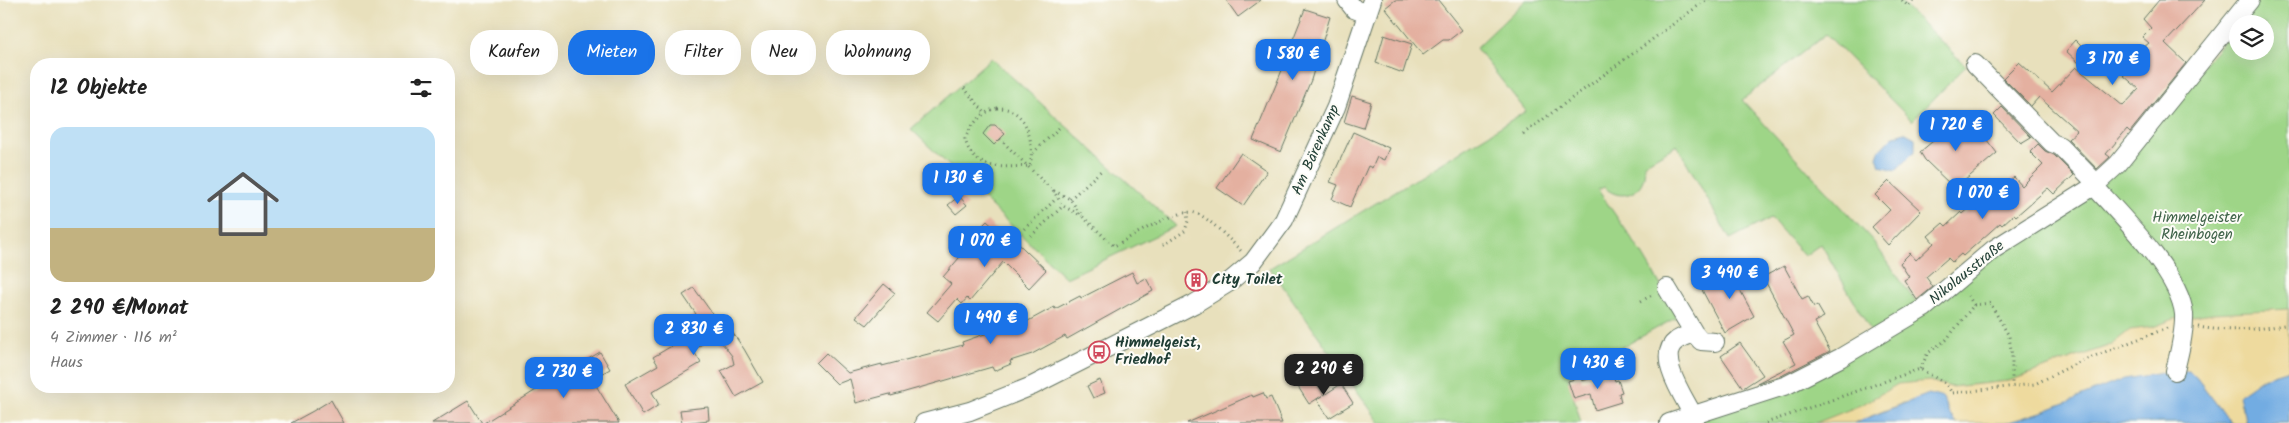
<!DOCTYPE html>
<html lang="de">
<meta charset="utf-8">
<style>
:root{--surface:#fff;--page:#f2f2f2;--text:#222;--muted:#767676;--line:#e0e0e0;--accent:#1a73e8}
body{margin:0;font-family:Kalam,sans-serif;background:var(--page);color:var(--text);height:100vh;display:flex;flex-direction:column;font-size:19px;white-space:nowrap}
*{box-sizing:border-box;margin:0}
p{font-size:16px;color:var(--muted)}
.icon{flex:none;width:28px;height:28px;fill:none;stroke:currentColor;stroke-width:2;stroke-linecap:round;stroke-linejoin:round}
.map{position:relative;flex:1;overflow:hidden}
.panel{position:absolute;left:30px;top:58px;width:425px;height:335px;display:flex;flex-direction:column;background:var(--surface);border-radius:20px;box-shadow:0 5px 20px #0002}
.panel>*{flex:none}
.top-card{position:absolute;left:470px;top:30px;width:475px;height:45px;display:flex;gap:10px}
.fabs{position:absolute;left:2229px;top:15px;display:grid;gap:10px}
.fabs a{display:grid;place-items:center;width:45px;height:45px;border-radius:50%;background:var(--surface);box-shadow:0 5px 20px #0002;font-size:25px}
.price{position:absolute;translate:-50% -42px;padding:0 11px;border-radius:10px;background:var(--accent);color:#fff;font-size:16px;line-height:32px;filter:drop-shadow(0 1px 2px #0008)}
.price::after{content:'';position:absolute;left:50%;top:30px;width:15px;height:11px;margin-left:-8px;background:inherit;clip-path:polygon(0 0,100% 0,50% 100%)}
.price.current{background:#222;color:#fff}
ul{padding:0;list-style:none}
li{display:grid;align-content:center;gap:10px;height:265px;padding:0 20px}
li+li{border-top:1px solid var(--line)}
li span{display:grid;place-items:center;height:155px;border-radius:15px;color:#555}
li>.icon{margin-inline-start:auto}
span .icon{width:90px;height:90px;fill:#fffc;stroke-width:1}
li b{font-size:21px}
h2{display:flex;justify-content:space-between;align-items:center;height:60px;padding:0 20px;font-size:21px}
.chip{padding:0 18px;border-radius:20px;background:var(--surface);box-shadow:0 5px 20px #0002;font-size:18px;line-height:45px}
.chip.current{background:var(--accent);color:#fff}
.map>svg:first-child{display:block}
.green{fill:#9ed587;stroke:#5e895e}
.sand{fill:#eeda9e;stroke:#868c69}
.water{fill:#72ace2;stroke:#48748b}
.building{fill:#e4b0a0}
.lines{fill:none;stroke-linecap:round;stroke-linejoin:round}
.minor-casing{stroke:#657664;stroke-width:20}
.path{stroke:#657664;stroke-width:3;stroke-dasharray:1 4;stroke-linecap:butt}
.minor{stroke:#fff;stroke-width:18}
.labels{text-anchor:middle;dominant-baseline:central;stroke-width:4;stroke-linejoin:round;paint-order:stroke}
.street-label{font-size:15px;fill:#1f3d34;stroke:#fdfcf7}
.park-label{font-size:15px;fill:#3f6349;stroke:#fdfcf7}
.poi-label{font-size:15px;font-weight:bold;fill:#1f3d34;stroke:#fdfcf7;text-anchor:start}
</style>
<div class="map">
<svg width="2289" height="423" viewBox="0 0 2289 423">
<rect width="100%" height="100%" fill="#fdfcf7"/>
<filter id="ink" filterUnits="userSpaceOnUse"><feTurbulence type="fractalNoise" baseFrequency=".02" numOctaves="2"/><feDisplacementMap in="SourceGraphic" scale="10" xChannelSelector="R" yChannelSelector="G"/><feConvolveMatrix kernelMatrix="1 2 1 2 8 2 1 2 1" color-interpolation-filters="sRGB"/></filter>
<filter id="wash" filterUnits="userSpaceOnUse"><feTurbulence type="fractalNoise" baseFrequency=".0096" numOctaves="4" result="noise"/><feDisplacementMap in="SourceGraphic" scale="20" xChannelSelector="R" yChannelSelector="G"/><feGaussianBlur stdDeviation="1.12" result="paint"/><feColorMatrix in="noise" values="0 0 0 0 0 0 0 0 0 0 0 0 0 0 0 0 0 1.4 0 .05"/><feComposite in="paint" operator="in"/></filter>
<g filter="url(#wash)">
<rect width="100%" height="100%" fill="#e8e0bc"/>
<!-- green -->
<path class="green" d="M1526 0H1899L1966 66 1912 121 1826 34 1742 100 1873 241 1919 307 1874 336 1821 244 1804 256 1771 218 1730 239 1677 145 1644 164C1649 190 1623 205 1604 187L1598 190 1639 249 1679 316 1568 377 1581 423H1380L1270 268 1526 111 1476 48Z
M2259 0H2289V423H2148L2127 333 2111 345 2009 381 1951 387 1929 381 1816 423H1675L1803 380 2094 189 2237 26 2238 51H2265V24H2239Z
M991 58 1176 226 1066 278 911 129Z"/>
<!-- sand -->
<path class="sand" d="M2289 309V370L2263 378 2240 403 2246 415 2245 423H2231L2196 377 2045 411 2006 423H1956L1949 414 1943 398 1903 403 1854 423H1816L1863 404 1898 384 1929 381 1951 387 2009 381 2111 345 2130 330 2153 327 2174 319 2212 313Z"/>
<!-- water -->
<path class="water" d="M1904 132 1915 138V151L1896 170 1880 166 1877 157 1879 151 1892 137Z
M2289 370V423H2245C2247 412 2240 405 2239 395L2263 378Z
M2175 371H2189L2196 377 2231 423H2006L2045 411 2124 379Z
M1929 394 1943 398 1949 414 1956 423H1854Z"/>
<g id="blocks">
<!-- building -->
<path class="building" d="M1226 0H1261L1238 17Z
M1395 0H1438L1462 30 1449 40H1443L1423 55 1385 8Z
M2159 0H2205L2165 43 2186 63 2130 132 2127 129 2106 154 2110 157 2097 169 2068 139 2077 131 2039 97 2031 106 2003 78 2019 62 2052 92 2076 67 2123 106 2139 89 2123 75 2146 49 2144 47 2149 43 2142 37 2151 28 2143 19Z
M1305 9 1330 17 1311 80 1281 152 1253 140 1285 63H1283L1288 47H1290Z
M1384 35 1412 44 1403 73 1376 63Z
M2076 40 2088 52 2079 63 2066 51Z
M1352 96 1371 102 1363 128 1344 122Z
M2002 107 2031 137 2021 143 1994 115Z
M1936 117 1954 136 1972 121 1997 153 1957 187H1953L1925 160 1920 152 1933 141 1922 129Z
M990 125H995L1005 134 994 145 983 134Z
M1353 132 1389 148 1384 160 1377 157 1372 168 1368 166 1350 207 1332 199 1338 185 1330 182Z
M2038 144 2045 151 2054 155 2074 175 2054 194 2048 188 2016 216 2014 214 2002 225 2000 223 1963 256 1961 254 1952 262 1948 258 1926 277 1933 287 1917 300 1904 280 1909 277 1900 263 1910 253 1916 260 1934 243 1928 236 1943 223 1946 226 1961 212 1963 214 1978 200 1981 203 1996 188 1998 191 2014 177 2022 186 2043 165 2030 152Z
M1241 153 1267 171 1243 206 1217 188Z
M1889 181 1921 211 1888 245 1872 227 1890 210 1875 195Z
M959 196 967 205 956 214 948 205Z
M987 221 1002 235 1005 231 1046 270 1029 288 1003 262 970 301 967 298 962 304 957 299 938 321 927 312 951 284 943 277 980 233 978 230Z
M1784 266 1802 299 1808 296 1814 307 1817 305 1824 317 1814 322 1830 351 1783 375 1757 383 1796 363 1783 341 1794 335 1763 277Z
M1742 267 1751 284 1740 290 1754 316 1725 333 1702 290Z
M1132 272 1137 283 1146 278 1153 291 1067 339 1065 336 1032 354 1010 361 1011 364 994 371 992 367 891 396 890 394 856 403 850 379 837 384 816 363 826 353 848 373 882 364V366L963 345 962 342 1016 323 1017 327 1054 307 1055 309 1080 296 1081 298Z
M884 284 895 293 867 325 856 317Z
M694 288 719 323 722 322 726 327 728 326 744 349 763 382 736 397 721 371 734 364 732 356 716 335 693 350 701 363 652 392 659 405 643 415 625 384 658 365 653 357 675 344 667 331 696 314 683 295Z
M1740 343 1763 375 1743 388 1721 356Z
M600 352 610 369 592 379 619 423H484L544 385 543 383 550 379 548 376 560 369 562 372 569 368 570 370Z
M1309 372 1324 395 1341 384 1353 403 1329 418 1317 399 1323 395 1309 404 1295 382Z
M1612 372 1615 381 1618 380 1622 392 1619 393 1621 402 1595 410 1591 394 1574 399 1568 381 1581 377 1582 381Z
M1100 380 1105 393 1093 398 1087 386Z
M1263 393 1266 399 1271 397 1282 423H1187L1252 395 1253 397Z
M331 400 344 423H291L313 411Z
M468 401 482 423H432Z
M708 407 709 420 682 423 680 410Z"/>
</g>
</g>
<g filter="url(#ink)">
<use href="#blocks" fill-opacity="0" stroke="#657664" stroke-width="1"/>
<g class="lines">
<!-- minor casing -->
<g class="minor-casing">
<path id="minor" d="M1347 0 1354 9 1367 14
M1975 64 2052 143 2060 146 2097 184
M2094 186C2121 216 2180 274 2184 314 2185 332 2179 353 2175 371
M1667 288 1694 333 1701 341 1715 342
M1693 415C1685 399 1655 356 1676 341 1681 337 1688 335 1694 333
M924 423 970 411 1032 386 1194 304 1228 283 1253 262 1284 220 1336 107 1372 0
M1669 423 1787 385 1840 358 1924 308 1994 249 2094 186 2118 164 2250 0"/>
</g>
<!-- path -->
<path class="path" d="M1902 0 1908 6 1913 0
M964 88 985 113
M997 108C1027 106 1035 144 1030 166 1003 167 973 172 965 139 970 126 983 111 997 108Z
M1523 134 1706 0
M1000 139 1052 190 1070 199 1082 216 1114 246C1130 238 1179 207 1195 213 1209 217 1231 241 1242 252
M1033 153 1059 128
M1053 190 1063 206 1082 216
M1070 199 1102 170
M1024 229 1057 198
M1031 236 1063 206
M1163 245 1185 231 1188 221 1187 212
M1641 301 1654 294
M1974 305 1990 303 2009 336 2012 356V386
M2198 327C2228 332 2259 330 2289 324
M1920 369 1928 353 1946 340 1974 305 1966 293
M1766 423 1920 369 1945 383 1952 393 2035 384 2079 362 2167 328"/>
<!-- minor -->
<use href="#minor" class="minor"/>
</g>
</g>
<!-- icons -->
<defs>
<g id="building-ring" transform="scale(1.125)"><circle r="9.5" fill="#fdfcf7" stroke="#d1495b" stroke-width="1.5"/><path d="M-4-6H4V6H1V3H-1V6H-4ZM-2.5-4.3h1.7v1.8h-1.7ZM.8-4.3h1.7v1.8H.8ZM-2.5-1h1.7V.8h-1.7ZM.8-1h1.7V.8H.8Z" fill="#d1495b"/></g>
<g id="bus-ring" transform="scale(1.125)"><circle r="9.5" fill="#fdfcf7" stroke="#d1495b" stroke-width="1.5"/><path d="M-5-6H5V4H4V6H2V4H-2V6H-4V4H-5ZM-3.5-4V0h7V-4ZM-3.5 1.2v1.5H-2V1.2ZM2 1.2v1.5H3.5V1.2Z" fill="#d1495b"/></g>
</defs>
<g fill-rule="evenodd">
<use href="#building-ring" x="1196" y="280"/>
<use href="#bus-ring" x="1099" y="352"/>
</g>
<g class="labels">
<!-- street labels -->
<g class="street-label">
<text transform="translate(1316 150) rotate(-66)">Am Bärenkamp</text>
<text transform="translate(1967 273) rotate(-39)">Nikolausstraße</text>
</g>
<!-- park labels -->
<g class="park-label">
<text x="2197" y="218">Himmelgeister<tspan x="2197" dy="17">Rheinbogen</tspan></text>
</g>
<!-- poi labels -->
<g class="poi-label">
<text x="1212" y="280">City Toilet</text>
<text x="1115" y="343">Himmelgeist,<tspan x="1115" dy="17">Friedhof</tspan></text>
</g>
</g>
</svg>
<div class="fabs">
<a><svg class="icon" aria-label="layers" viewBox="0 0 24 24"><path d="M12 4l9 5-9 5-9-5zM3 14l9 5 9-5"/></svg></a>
</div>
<b class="price" style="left:1293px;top:81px">1 580 €</b>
<b class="price" style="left:2113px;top:86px">3 170 €</b>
<b class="price" style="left:1956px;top:152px">1 720 €</b>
<b class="price" style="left:958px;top:205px">1 130 €</b>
<b class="price" style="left:1983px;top:220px">1 070 €</b>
<b class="price" style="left:985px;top:268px">1 070 €</b>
<b class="price" style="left:1730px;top:300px">3 490 €</b>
<b class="price" style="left:991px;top:345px">1 490 €</b>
<b class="price" style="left:694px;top:356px">2 830 €</b>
<b class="price" style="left:1598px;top:390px">1 430 €</b>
<b class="price current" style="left:1324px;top:396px">2 290 €</b>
<b class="price" style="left:564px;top:399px">2 730 €</b>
<div class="top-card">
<a class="chip">Kaufen</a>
<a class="chip current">Mieten</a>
<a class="chip">Filter</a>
<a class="chip">Neu</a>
<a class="chip">Wohnung</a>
</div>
<section class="panel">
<h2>12 Objekte<svg class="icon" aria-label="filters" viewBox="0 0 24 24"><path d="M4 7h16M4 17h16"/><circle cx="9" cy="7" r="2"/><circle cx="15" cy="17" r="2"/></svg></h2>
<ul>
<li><span style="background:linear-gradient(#bfe0f5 65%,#c2b280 0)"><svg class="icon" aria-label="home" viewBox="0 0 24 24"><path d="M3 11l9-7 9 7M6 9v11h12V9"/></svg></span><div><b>2 290 €/Monat</b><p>4 Zimmer · 116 m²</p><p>Haus</p></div></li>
</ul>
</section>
</div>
